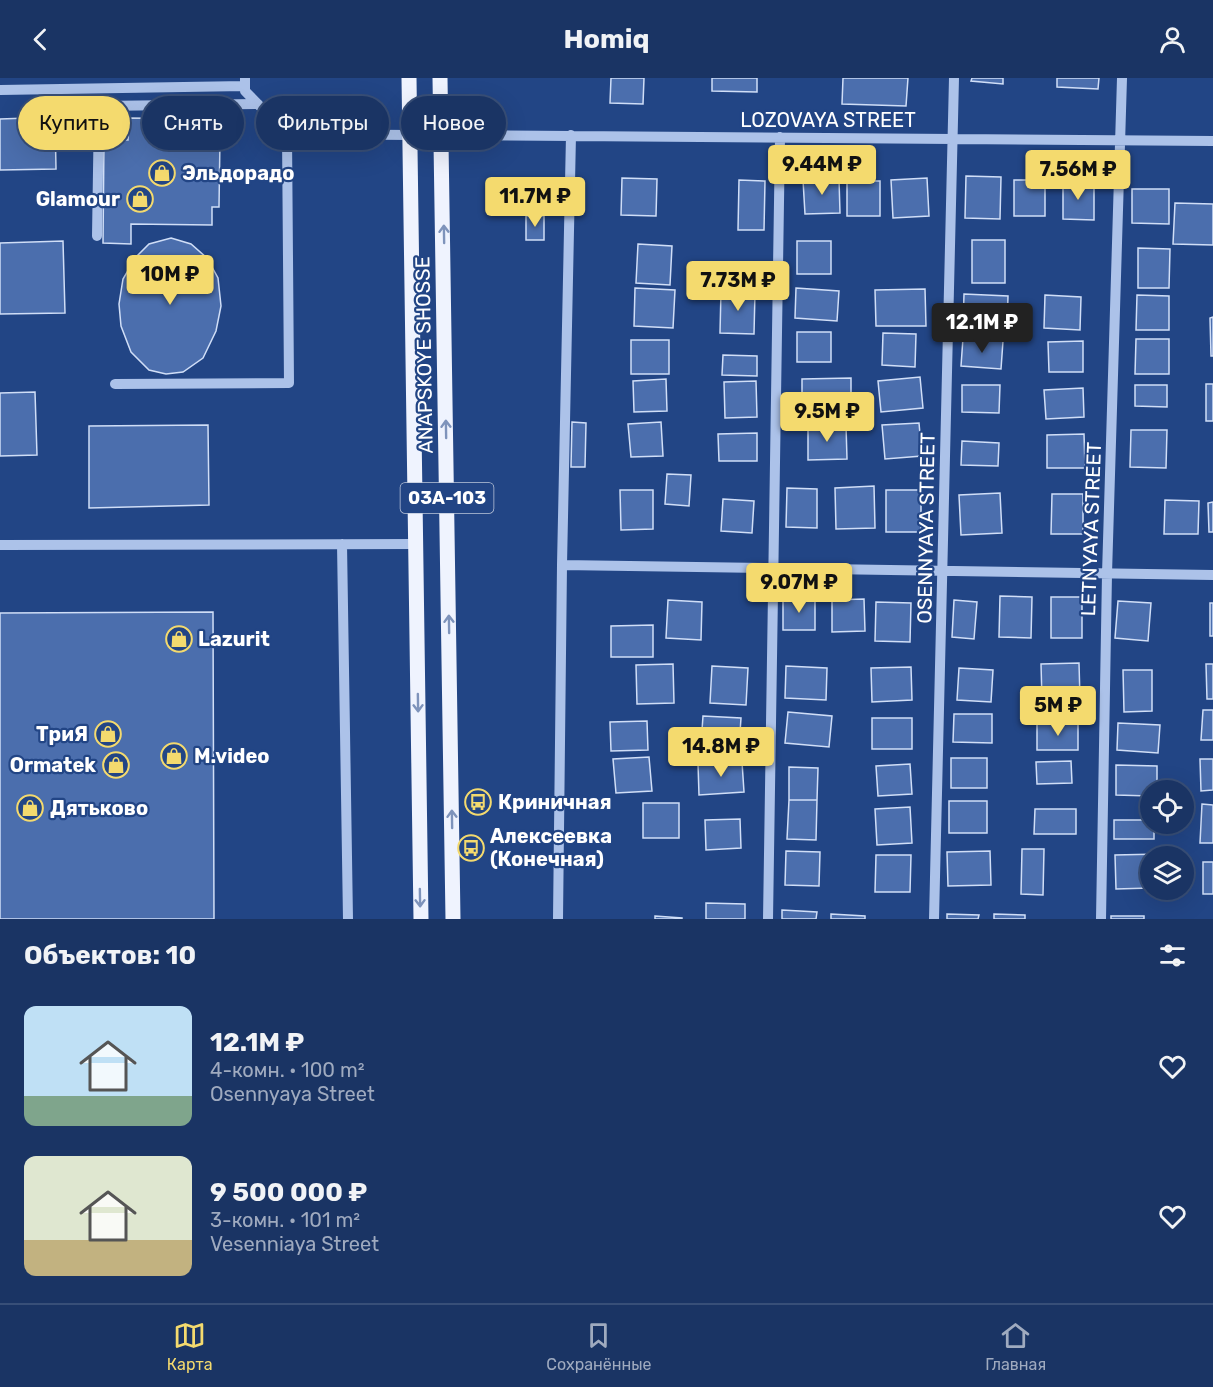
<!DOCTYPE html>
<html lang="ru">
<meta charset="utf-8">
<style>
:root{--surface:#1a3464;--page:#233c6a;--text:#f1f3f6;--muted:#9faabf;--line:#384f78;--accent:#f4da6e}
body{margin:0;font-family:Rubik,sans-serif;background:var(--page);color:var(--text);height:100vh;display:flex;flex-direction:column;font-size:22px;white-space:nowrap}
*{box-sizing:border-box;margin:0}
p{font-size:20px;color:var(--muted)}
.icon{flex:none;width:33px;height:33px;fill:none;stroke:currentColor;stroke-width:2;stroke-linecap:round;stroke-linejoin:round}
.map{position:relative;height:841px;overflow:hidden}
.sheet{display:flex;flex-direction:column;background:var(--surface);flex:1}
.sheet>*{flex:none}
.guide{position:absolute;left:18px;top:18px;width:600px;height:54px;display:flex;gap:12px}
.tools{position:absolute;left:1140px;top:702px;display:grid;gap:12px}
.tools a{display:grid;place-items:center;width:54px;height:54px;border-radius:50%;background:var(--surface);box-shadow:0 6px 24px #0002,0 0 0 2px var(--line);font-size:30px}
.price{position:absolute;translate:-50% -51px;padding:0 14px;border-radius:6px;background:var(--accent);color:#111;font-size:20px;line-height:39px;filter:drop-shadow(0 2px 3px #0008)}
.price::after{content:'';position:absolute;left:50%;top:36px;width:18px;height:14px;margin-left:-9px;background:inherit;clip-path:polygon(0 0,100% 0,50% 100%)}
.price.current{background:#222;color:#fff}
ul{padding:0;list-style:none}
li{display:flex;align-items:center;gap:18px;height:150px;padding:0 24px}
li span{display:grid;place-items:center;flex:none;width:168px;height:120px;border-radius:12px;color:#555}
li>.icon{margin-inline-start:auto}
span .icon{width:72px;height:72px;fill:#fffc;stroke-width:1}
li b{font-size:26px}
h2{display:flex;justify-content:space-between;align-items:center;height:72px;padding:0 24px;font-size:26px}
.pill{padding:0 21px;border-radius:27px;background:var(--surface);box-shadow:0 6px 24px #0002,0 0 0 2px var(--line);font-size:21px;line-height:54px}
.pill.current{background:var(--accent);color:#111}
header{display:flex;justify-content:space-between;align-items:center;height:78px;padding:0 24px;background:var(--surface);font-size:27px;font-weight:700}
.tabs{display:flex;justify-content:space-around;align-items:center;height:84px;border-top:2px solid var(--line);background:var(--surface);font-size:16px;color:var(--muted)}
.tabs a{display:grid;justify-items:center;gap:3px}
.tabs .current{color:var(--accent)}
.map>svg:first-child{display:block}
.building{fill:#4b6ead;stroke:#d0def7;stroke-width:1.5}
.lines{fill:none;stroke-linecap:round;stroke-linejoin:round}
.minor{stroke:#acc2e9;stroke-width:10}
.major{stroke:#eff3fe;stroke-width:15}
.oneway{stroke:#7e93bb}
.labels{text-anchor:middle;dominant-baseline:central;stroke-width:4.5;stroke-linejoin:round;paint-order:stroke}
.shield{fill:#224585;stroke:#bdc7da;stroke-width:1.5}
.shield-label{font-size:18px;font-weight:bold;fill:#fff}
.street-label{font-size:20px;fill:#fff;stroke:#224585}
.poi-label{font-size:20px;font-weight:bold;fill:#fff;stroke:#224585;text-anchor:start}
</style>
<header><svg class="icon" aria-label="back" viewBox="0 0 24 24"><path d="M15 5l-7 7 7 7"/></svg>Homiq<svg class="icon" aria-label="person" viewBox="0 0 24 24"><circle cx="12" cy="8" r="4"/><path d="M4 21q1-7 8-7t8 7"/></svg></header>
<div class="map">
<svg width="1213" height="841" viewBox="0 0 1213 841">
<rect width="100%" height="100%" fill="#224585"/>
<!-- building -->
<path class="building" d="M611 0H644L643 26 610 25Z
M712 0H757V14L712 13Z
M843 0H908L906 28 842 26Z
M972 0H1003V6L971 3Z
M1057 0H1099L1098 11 1057 9Z
M55 39 56 91 0 92V41Z
M129 40 213 41V60H220L219 129H212V147L131 146V166L103 165 104 61 128 62Z
M966 98 1001 99 1000 141 965 140Z
M622 100 657 101 656 138 621 137Z
M927 100 929 138 893 140 891 102Z
M839 101 840 135 805 136 803 102Z
M739 102 765 103 764 152H738Z
M1014 102H1045V138H1014Z
M847 103H880V138H847Z
M1063 104 1094 105V142L1063 141Z
M1132 111H1169V146L1132 145Z
M1175 125 1213 126V167L1173 166Z
M526 138H544V162H526Z
M171 160 191 166 207 180 218 200 221 228 216 253 203 280 183 294 166 296 149 292 131 274 121 248 119 226 123 201 136 179 149 166Z
M972 162H1005V205H972Z
M63 163 65 235 0 236V165Z
M797 163H831V196H797Z
M638 166 672 168 670 207 636 205Z
M1138 170 1170 171 1169 210H1138Z
M635 210 675 212 673 250 634 248Z
M796 210 839 213 837 243 795 240Z
M925 211 926 248H876L875 212Z
M721 213 755 214 754 256 720 255Z
M964 216 1008 218 1007 250 963 249Z
M1045 217 1081 219 1080 252 1044 250Z
M1137 217 1169 218V252H1136Z
M1213 239V278H1211L1210 240Z
M797 254H831V284H797Z
M883 255 916 256 915 289 882 287Z
M963 260 1003 263 1001 291 961 288Z
M1136 261H1169V296H1135Z
M631 262H669V296H631Z
M1083 263V294H1049L1048 264Z
M723 277 757 278V298L722 297Z
M920 299 923 330 881 334 878 303Z
M851 300V330L802 331V301Z
M666 301 667 333 634 334 633 303Z
M756 303 757 339 725 340 724 304Z
M1206 306H1213V343H1206Z
M962 307H1000L999 335 962 334Z
M1135 307H1167V329L1135 328Z
M1083 310 1084 339 1046 341 1044 312Z
M35 314 37 377 0 378V315Z
M572 344 586 345 585 389H571Z
M661 344 663 378 631 379 628 346Z
M919 345 922 378 885 381 882 347Z
M208 347 209 427 89 430V348Z
M846 347 847 381 808 382V348Z
M1131 352H1167L1166 390 1130 389Z
M757 355V383H719L718 356Z
M1084 356 1085 390H1047V357Z
M962 363 999 365 998 388 961 387Z
M667 396 691 397 689 428 665 426Z
M874 408 875 450 836 451 835 410Z
M787 410 817 411V450L786 449Z
M620 412H653V451L621 452Z
M886 412H921V454H886Z
M1000 415 1002 455 961 457 959 417Z
M1052 416H1083V456H1051Z
M723 421 754 423 752 455 721 453Z
M1165 422 1199 423 1198 456H1164Z
M1213 424V454H1209L1208 425Z
M1000 518 1032 519 1031 560 999 559Z
M1051 519H1082V560H1051Z
M783 520H815V552H783Z
M864 521 865 553 832 554V522Z
M668 522 702 524 701 562 666 560Z
M954 522 977 524 974 561 952 559Z
M1118 523 1151 525 1148 563 1115 560Z
M876 524 911 525 910 564 875 563Z
M1210 525H1213V558H1210Z
M213 534 214 841H0V535Z
M653 547V579H611V548Z
M1079 585 1080 621 1042 622 1041 586Z
M673 586 674 625 637 626 636 587Z
M1206 586H1213V621H1207Z
M712 588 748 590 746 627 710 625Z
M786 588 827 590 826 622 785 620Z
M911 589 912 622 872 624 871 590Z
M959 590 993 592 991 624 957 622Z
M1123 592H1152V633L1124 634Z
M1203 632H1213V662H1201Z
M788 634 832 638 829 669 785 665Z
M954 636H992V665L953 664Z
M703 638 741 640 739 669 701 666Z
M872 640H912V671H872Z
M647 643 648 672 611 673 610 644Z
M1118 645 1160 647 1158 675 1117 672Z
M1037 646H1078V672H1037Z
M649 679 652 713 616 715 613 681Z
M951 680H987V710H951Z
M1200 681H1213V712L1201 713Z
M1071 683 1072 705 1037 706 1036 684Z
M742 684 744 714 699 717 698 686Z
M910 686 912 716 878 718 876 688Z
M1116 687 1157 688V712H1150V718L1116 717Z
M789 689 818 690 817 722H789Z
M789 722H817L816 762 787 761Z
M949 723H987V755H949Z
M643 725H679V760H643Z
M1202 726 1213 727V765H1200Z
M910 729 912 765 877 767 875 731Z
M1035 731H1076V756H1034Z
M740 741 741 770 706 772 705 742Z
M1114 742H1150V746H1154V761H1114Z
M1022 771H1044L1043 817 1021 816Z
M786 773 820 774 819 808 785 807Z
M990 773 991 807 948 808 947 774Z
M1160 776V778H1150V810L1116 811 1115 777Z
M876 777H911L910 814H875Z
M1203 784H1213V816H1203Z
M706 825 745 826V841H706Z
M782 832 817 834 816 841H782Z
M831 836 865 838V841H831Z
M947 836 979 837 978 841H947Z
M994 836 1025 837V841H994Z
M655 838 682 840V841H655Z
M1111 838H1144V841H1111Z"/>
<g class="lines">
<!-- minor -->
<path class="minor" d="M245 0V13L287 56 411 57
M0 12 245 8
M442 57 1213 63
M97 158 99 28 258 26
M115 306 289 305 287 56
M342 466 348 841
M0 467 416 466
M562 487 1213 497
M558 841 562 487 571 57
M768 841 780 59
M934 841 954 0
M1101 841 1107 496 1122 0"/>
<!-- major -->
<path class="major" d="M409 0 421 841
M440 0 453 841
M411 57H442"/>
</g>
<!-- one-way arrows -->
<defs><path id="oneway-shaft" d="M-6 0H5M1.5-3L5.5 0L1.5 3" fill="none" stroke-width="1.6" stroke-linecap="round" stroke-linejoin="round" transform="scale(1.5)"/></defs>
<g class="oneway">
<use href="#oneway-shaft" transform="translate(444 156) rotate(-91)"/>
<use href="#oneway-shaft" transform="translate(446 351) rotate(-91)"/>
<use href="#oneway-shaft" transform="translate(449 546) rotate(-91)"/>
<use href="#oneway-shaft" transform="translate(418 625) rotate(89)"/>
<use href="#oneway-shaft" transform="translate(452 741) rotate(-91)"/>
<use href="#oneway-shaft" transform="translate(420 820) rotate(89)"/>
</g>
<!-- icons -->
<defs>
<g id="shop-ring" transform="scale(1.35)"><circle r="9.5" fill="#224585" stroke="#f4da6e" stroke-width="1.5"/><path d="M-5-2.5h2.3a2.7 3.5 0 0 1 5.4 0H5L5.5 6h-11ZM-1.5-2.5h3a1.5 2.3 0 0 0-3 0Z" fill="#f4da6e"/></g>
<g id="bus-ring" transform="scale(1.35)"><circle r="9.5" fill="#224585" stroke="#f4da6e" stroke-width="1.5"/><path d="M-5-6H5V4H4V6H2V4H-2V6H-4V4H-5ZM-3.5-4V0h7V-4ZM-3.5 1.2v1.5H-2V1.2ZM2 1.2v1.5H3.5V1.2Z" fill="#f4da6e"/></g>
</defs>
<g fill-rule="evenodd">
<use href="#shop-ring" x="162" y="95"/>
<use href="#shop-ring" x="140" y="121"/>
<use href="#shop-ring" x="179" y="561"/>
<use href="#shop-ring" x="108" y="656"/>
<use href="#shop-ring" x="174" y="678"/>
<use href="#shop-ring" x="116" y="687"/>
<use href="#bus-ring" x="478" y="724"/>
<use href="#shop-ring" x="30" y="730"/>
<use href="#bus-ring" x="471" y="770"/>
</g>
<g class="labels">
<!-- shield labels -->
<rect class="shield" x="400.5" y="405" width="93" height="30" rx="4.5"/>
<g class="shield-label">
<text x="447" y="420">03А-103</text>
</g>
<!-- street labels -->
<g class="street-label">
<text x="828" y="42">LOZOVAYA STREET</text>
<text transform="translate(424 277) rotate(-91)">ANAPSKOYE SHOSSE</text>
<text transform="translate(926 450) rotate(-89)">OSENNYAYA STREET</text>
<text transform="translate(1091 451) rotate(-88)">LETNYAYA STREET</text>
</g>
<!-- poi labels -->
<g class="poi-label">
<text x="182" y="95">Эльдорадо</text>
<text x="120" y="121" text-anchor="end">Glamour</text>
<text x="198" y="561">Lazurit</text>
<text x="88" y="656" text-anchor="end">ТриЯ</text>
<text x="194" y="678">M.video</text>
<text x="96" y="687" text-anchor="end">Ormatek</text>
<text x="498" y="724">Криничная</text>
<text x="50" y="730">Дятьково</text>
<text x="490" y="758">Алексеевка<tspan x="490" dy="23">(Конечная)</tspan></text>
</g>
</g>
</svg>
<div class="tools">
<a><svg class="icon" aria-label="locate" viewBox="0 0 24 24"><circle cx="12" cy="12" r="6"/><path d="M12 2v4M12 18v4M2 12h4M18 12h4"/></svg></a>
<a><svg class="icon" aria-label="layers" viewBox="0 0 24 24"><path d="M12 4l9 5-9 5-9-5zM3 14l9 5 9-5"/></svg></a>
</div>
<b class="price" style="left:822px;top:118px">9.44M ₽</b>
<b class="price" style="left:1078px;top:123px">7.56M ₽</b>
<b class="price" style="left:535px;top:150px">11.7M ₽</b>
<b class="price" style="left:170px;top:228px">10M ₽</b>
<b class="price" style="left:738px;top:234px">7.73M ₽</b>
<b class="price current" style="left:982px;top:276px">12.1M ₽</b>
<b class="price" style="left:827px;top:365px">9.5M ₽</b>
<b class="price" style="left:799px;top:536px">9.07M ₽</b>
<b class="price" style="left:1058px;top:659px">5M ₽</b>
<b class="price" style="left:721px;top:700px">14.8M ₽</b>
<div class="guide">
<a class="pill current">Купить</a>
<a class="pill">Снять</a>
<a class="pill">Фильтры</a>
<a class="pill">Новое</a>
</div>
</div>
<section class="sheet">
<h2>Объектов: 10<svg class="icon" aria-label="filters" viewBox="0 0 24 24"><path d="M4 7h16M4 17h16"/><circle cx="9" cy="7" r="2"/><circle cx="15" cy="17" r="2"/></svg></h2>
<ul>
<li><span style="background:linear-gradient(#bfe0f5 75%,#7fa58c 0)"><svg class="icon" aria-label="home" viewBox="0 0 24 24"><path d="M3 11l9-7 9 7M6 9v11h12V9"/></svg></span><div><b>12.1M ₽</b><p>4-комн. · 100 m²</p><p>Osennyaya Street</p></div><svg class="icon" aria-label="heart" viewBox="0 0 24 24"><path d="M12 20l-8-8c-3-5 5-10 8-4 3-6 11-1 8 4z"/></svg></li>
<li><span style="background:linear-gradient(#dfe7d0 70%,#c2b280 0)"><svg class="icon" aria-label="home" viewBox="0 0 24 24"><path d="M3 11l9-7 9 7M6 9v11h12V9"/></svg></span><div><b>9 500 000 ₽</b><p>3-комн. · 101 m²</p><p>Vesenniaya Street</p></div><svg class="icon" aria-label="heart" viewBox="0 0 24 24"><path d="M12 20l-8-8c-3-5 5-10 8-4 3-6 11-1 8 4z"/></svg></li>
</ul>
</section>
<nav class="tabs">
<a class="current"><svg class="icon" aria-label="map" viewBox="0 0 24 24"><path d="M3 6l6-2 6 2 6-2v14l-6 2-6-2-6 2zM9 4v14M15 6v14"/></svg>Карта</a>
<a><svg class="icon" aria-label="saved" viewBox="0 0 24 24"><path d="M7 4h10v16l-5-4-5 4z"/></svg>Сохранённые</a>
<a><svg class="icon" aria-label="home" viewBox="0 0 24 24"><path d="M3 11l9-7 9 7M6 9v11h12V9"/></svg>Главная</a>
</nav>
